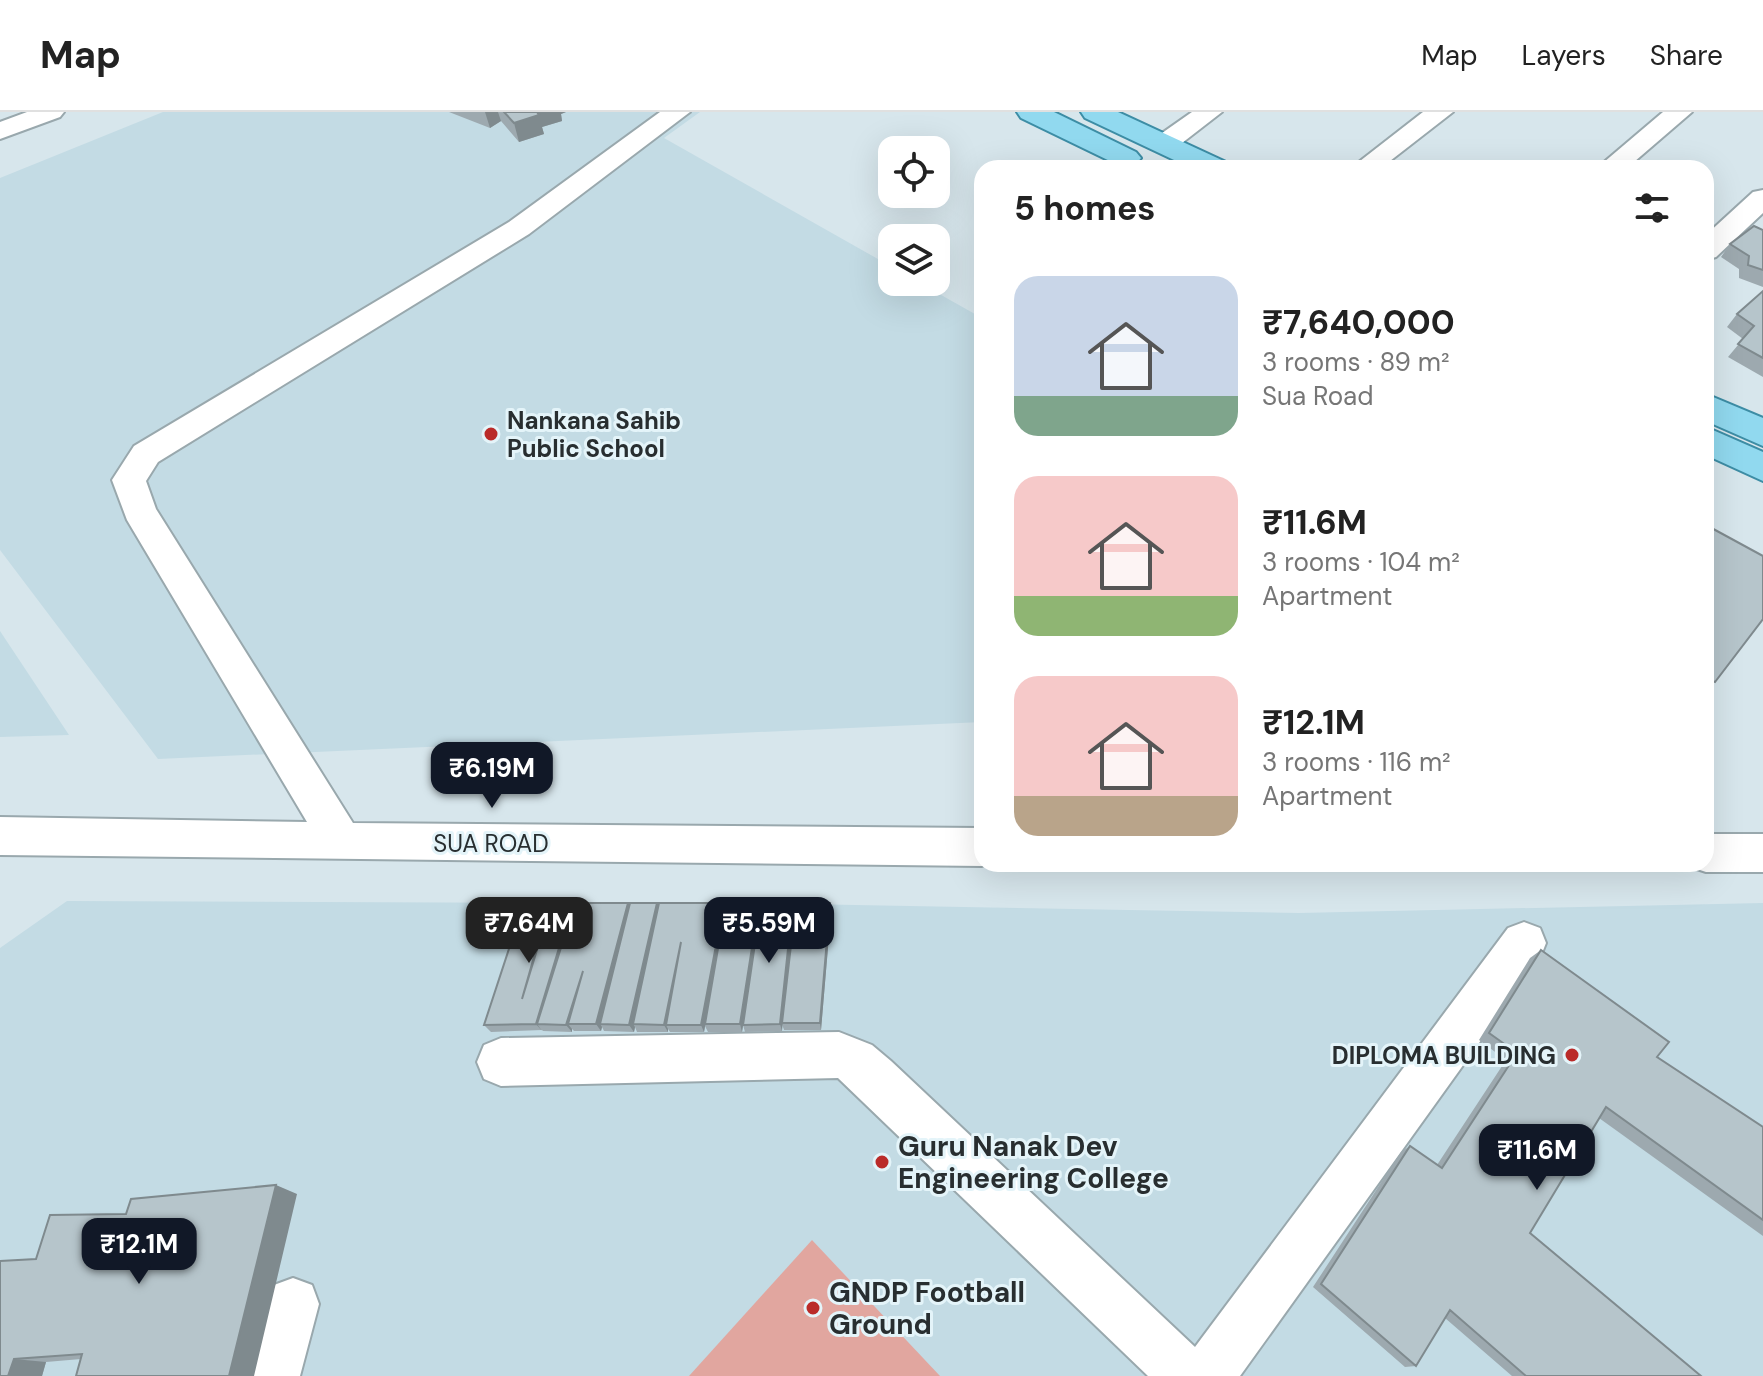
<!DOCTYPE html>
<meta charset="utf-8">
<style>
:root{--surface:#fff;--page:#f6f6f6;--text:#222;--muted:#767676;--line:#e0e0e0;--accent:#111827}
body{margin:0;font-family:"DM Sans",sans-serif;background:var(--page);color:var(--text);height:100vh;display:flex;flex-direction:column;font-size:30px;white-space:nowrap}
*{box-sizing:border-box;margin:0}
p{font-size:26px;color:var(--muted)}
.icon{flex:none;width:44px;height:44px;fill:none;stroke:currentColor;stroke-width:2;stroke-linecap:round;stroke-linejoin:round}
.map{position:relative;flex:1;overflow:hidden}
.drawer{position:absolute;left:974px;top:48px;width:740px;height:712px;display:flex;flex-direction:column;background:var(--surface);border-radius:24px;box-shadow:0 8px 32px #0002}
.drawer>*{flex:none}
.fabs{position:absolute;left:878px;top:24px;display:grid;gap:16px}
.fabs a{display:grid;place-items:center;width:72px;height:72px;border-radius:16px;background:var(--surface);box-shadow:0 8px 32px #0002;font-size:40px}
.price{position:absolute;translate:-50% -68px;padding:0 18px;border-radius:16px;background:var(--accent);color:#fff;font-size:26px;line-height:52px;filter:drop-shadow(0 2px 4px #0008)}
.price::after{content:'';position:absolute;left:50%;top:48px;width:24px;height:18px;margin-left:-12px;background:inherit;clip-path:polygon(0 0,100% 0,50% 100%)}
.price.on{background:#222;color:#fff}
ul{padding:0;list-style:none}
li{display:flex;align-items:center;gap:24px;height:200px;padding:0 40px}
li span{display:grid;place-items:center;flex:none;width:224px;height:160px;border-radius:24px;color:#555}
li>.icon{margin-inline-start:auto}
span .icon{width:96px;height:96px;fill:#fffc;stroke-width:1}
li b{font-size:34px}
h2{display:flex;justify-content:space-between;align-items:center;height:96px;padding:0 40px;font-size:34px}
header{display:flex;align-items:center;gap:48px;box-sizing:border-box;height:112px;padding:0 40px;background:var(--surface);border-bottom:2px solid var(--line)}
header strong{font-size:38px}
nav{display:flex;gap:44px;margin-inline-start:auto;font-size:28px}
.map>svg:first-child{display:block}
.built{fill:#c3dbe4}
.green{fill:#e1a69f}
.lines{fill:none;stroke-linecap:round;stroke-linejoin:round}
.minor-casing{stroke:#99a8ad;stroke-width:4}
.major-casing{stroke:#3d8da5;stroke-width:4}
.minor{fill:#fff;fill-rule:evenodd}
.major{fill:#91d9ef;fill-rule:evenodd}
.wall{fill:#9da9af}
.shaded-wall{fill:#7f8a8e}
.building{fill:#b6c5cb;stroke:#7f8a8e;stroke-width:2}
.poi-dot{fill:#ba2b29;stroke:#e4f4f9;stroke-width:3}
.labels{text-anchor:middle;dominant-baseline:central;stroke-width:6;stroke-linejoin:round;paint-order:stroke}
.poi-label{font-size:24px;font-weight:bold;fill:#282e30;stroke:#e4f4f9;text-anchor:start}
.street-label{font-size:24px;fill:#282e30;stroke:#e4f4f9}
.near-poi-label{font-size:28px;font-weight:bold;fill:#282e30;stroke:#e4f4f9;text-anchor:start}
</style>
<header>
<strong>Map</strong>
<nav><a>Map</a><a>Layers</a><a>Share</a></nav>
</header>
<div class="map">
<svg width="1763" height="1264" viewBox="0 0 1763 1264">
<rect width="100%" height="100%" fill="#d7e6ec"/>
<!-- built -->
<path class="built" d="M163 0H700L664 26 892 155V170H918L982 206V610L158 647 0 438V66Z
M0 519 69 623 0 625Z
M67 789 801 792 1299 801 1763 791V1264H0V836Z"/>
<!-- green -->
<path class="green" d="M812 1128 940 1264H689Z"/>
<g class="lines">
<!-- minor casing -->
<g class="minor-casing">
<path id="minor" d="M27 0H64L60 5 0 27V10Z
M660 0H690L529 122 158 350 146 369 156 397 353 711 982 716V752H987L982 754 0 743V705L307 710 127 408 112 368 134 334 509 110Z
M1192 0H1222L1173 38H1155L1151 32 1155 26Z
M1423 0H1453L1381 56H1351Z
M1663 0H1692L1627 56H1597Z
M1763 78V101L1716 145 1706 148V123L1753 80Z
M1706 722H1763V760H1706L1691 755 1690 752H1706Z
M1524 810 1540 816 1546 831 1540 846 1240 1264H1148L838 966 501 974 484 967 477 950 484 933 501 926 839 920 872 933 891 949 1195 1235 1508 816Z
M293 1166 312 1173 319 1192 300 1264H246L274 1173Z"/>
</g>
<!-- major casing -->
<g class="major-casing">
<path id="major" d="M1017 0H1054L1136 40 1141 46 1136 52 1126 55 1116 52 1021 6Z
M1081 0H1118L1226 50 1230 56H1191L1085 6Z
M1706 282 1763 306V334L1706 309Z
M1706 315 1763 340V369L1706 343Z"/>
</g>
<!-- minor -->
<use href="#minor" class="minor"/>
<!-- major -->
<use href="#major" class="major"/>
</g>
<!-- wall -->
<path class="wall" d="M449 0H566L561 2 562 9 542 15 544 22 519 30 501 9 490 16Z
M1763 118V175L1739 166V157L1721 145 1730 132Z
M1763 179V265L1728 245 1743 227 1727 215 1737 202Z
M1706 413 1715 570 1706 578Z
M793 790 794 799 831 800 821 918H784L782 912V919L745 920 743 913 742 920H708L705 914 704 920H670L668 917V920H637L635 915 634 920 604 919 602 915 601 919H574L572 917V920L543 919 542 918 491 920 484 913 550 794 572 793 574 795 628 791 629 795 657 791 658 794 724 791 725 796 760 797Z
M1541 838 1657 945 1763 1015V1124L1599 1006 1530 1121 1701 1264H1512L1445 1206 1416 1254 1405 1255 1313 1175 1401 1040 1410 1034 1437 1053 1506 948 1479 928 1530 846Z
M297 1082 81 1247 46 1250 42 1264H0L36 1147 126 1102Z"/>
<!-- shaded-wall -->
<path class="shaded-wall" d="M485 0H498L501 9 490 16Z
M535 0H566L561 2 562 9 542 15 544 22 519 30 514 11Z
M793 790 794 799 782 919 780 912Z
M628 791 632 800 600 912 602 915 601 919 596 912Z
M657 791 660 800 633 912 635 915 634 920 629 913Z
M724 791 726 799 704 920 701 913Z
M759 791 761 800 742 920 740 912Z
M830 791 831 800 821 918 820 911Z
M549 792 554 801 522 887Z
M572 793 577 801 537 912 542 919 536 912Z
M681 830 666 913 668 917V920L664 913Z
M583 859 568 912 572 917V920L566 913Z
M276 1073 297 1082 254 1264H229Z
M14 1247 46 1250 42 1264H8Z"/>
<!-- building -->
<path class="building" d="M504 0H537L539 3 514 11Z
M1754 114 1763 118V158L1748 153 1749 144 1730 132Z
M1763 179V246L1738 232 1754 214 1737 202Z
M1706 413 1763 444V507L1715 570 1706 565Z
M726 790 759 791 740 912H705Z
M793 790 780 912 743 913 761 791Z
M796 790 830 791 820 911H782Z
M524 791 549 792 522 887 551 792 572 793 536 912 484 913Z
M575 791H628L596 912H568L583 859 566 913 537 912Z
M630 791H657L629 913 600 912Z
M659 791H724L701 913H666L681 830 664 913 633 912Z
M1541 838 1669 930 1657 945 1763 1015V1108L1606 995 1530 1121 1701 1264H1526L1450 1198 1416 1254 1321 1172 1410 1034 1442 1056 1517 941 1489 921Z
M276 1073 229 1264H76L82 1242 14 1247 8 1264H0V1149L36 1147 50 1103 126 1102 131 1087Z"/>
<!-- markers -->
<g class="poi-dot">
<circle cx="491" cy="322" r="8"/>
<circle cx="1572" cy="943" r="8"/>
<circle cx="882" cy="1050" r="8"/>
<circle cx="813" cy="1196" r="8"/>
</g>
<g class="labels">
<!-- poi labels -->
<g class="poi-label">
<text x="507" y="308">Nankana Sahib<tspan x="507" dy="28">Public School</tspan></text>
<text x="1556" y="943" text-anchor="end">DIPLOMA BUILDING</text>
</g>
<!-- street labels -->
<g class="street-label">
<text x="491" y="731">SUA ROAD</text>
</g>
<!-- near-poi labels -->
<g class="near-poi-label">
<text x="898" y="1034">Guru Nanak Dev<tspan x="898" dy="32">Engineering College</tspan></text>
<text x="829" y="1180">GNDP Football<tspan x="829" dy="32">Ground</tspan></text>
</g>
</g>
</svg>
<div class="fabs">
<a><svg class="icon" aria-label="locate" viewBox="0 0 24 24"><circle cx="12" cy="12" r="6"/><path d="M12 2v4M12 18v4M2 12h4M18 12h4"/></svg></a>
<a><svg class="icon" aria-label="layers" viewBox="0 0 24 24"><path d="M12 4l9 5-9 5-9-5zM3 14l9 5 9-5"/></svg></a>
</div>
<b class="price" style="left:492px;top:698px">₹6.19M</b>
<b class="price on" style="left:529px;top:853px">₹7.64M</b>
<b class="price" style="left:769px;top:853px">₹5.59M</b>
<b class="price" style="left:1537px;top:1080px">₹11.6M</b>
<b class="price" style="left:139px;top:1174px">₹12.1M</b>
<section class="drawer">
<h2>5 homes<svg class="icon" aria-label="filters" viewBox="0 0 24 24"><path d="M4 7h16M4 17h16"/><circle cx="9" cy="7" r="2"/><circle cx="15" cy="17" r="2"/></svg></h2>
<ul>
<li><span style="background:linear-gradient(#c9d6e8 75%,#7fa58c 0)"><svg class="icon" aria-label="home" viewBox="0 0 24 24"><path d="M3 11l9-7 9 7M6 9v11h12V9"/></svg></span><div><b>₹7,640,000</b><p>3 rooms · 89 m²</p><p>Sua Road</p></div></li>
<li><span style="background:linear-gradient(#f6c9c9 75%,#8fb573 0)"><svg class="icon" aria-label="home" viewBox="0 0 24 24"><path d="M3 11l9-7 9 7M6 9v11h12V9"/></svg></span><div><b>₹11.6M</b><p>3 rooms · 104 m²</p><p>Apartment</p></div></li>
<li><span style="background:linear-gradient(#f6c9c9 75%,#b9a48a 0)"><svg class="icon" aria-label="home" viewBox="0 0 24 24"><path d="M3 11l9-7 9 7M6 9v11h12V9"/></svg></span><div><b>₹12.1M</b><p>3 rooms · 116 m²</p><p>Apartment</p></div></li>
</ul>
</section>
</div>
